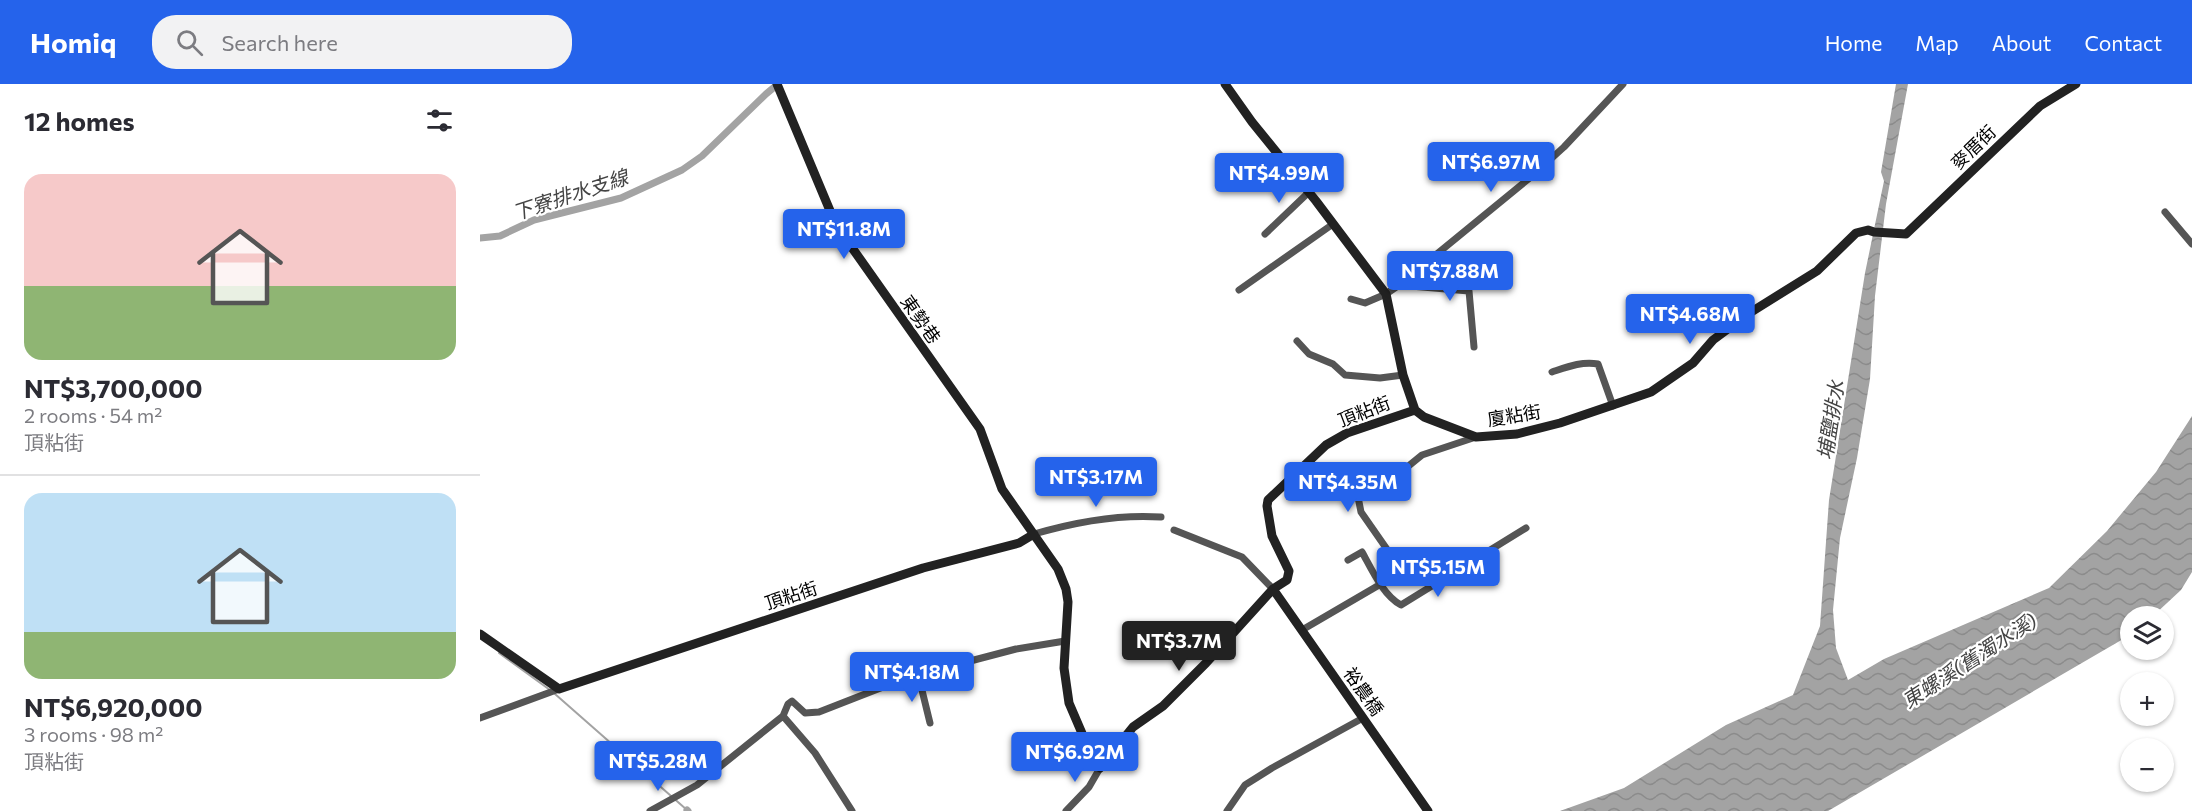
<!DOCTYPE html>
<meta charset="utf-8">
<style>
:root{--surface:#fff;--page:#f2f2f3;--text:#2b2b33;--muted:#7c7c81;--line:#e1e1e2;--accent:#2563eb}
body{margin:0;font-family:Commissioner,"Noto Sans TC",sans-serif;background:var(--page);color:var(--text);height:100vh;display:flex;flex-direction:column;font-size:22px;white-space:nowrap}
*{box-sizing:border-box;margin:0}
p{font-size:20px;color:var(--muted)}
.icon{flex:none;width:33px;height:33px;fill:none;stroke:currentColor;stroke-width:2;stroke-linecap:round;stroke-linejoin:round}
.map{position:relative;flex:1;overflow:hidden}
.drawer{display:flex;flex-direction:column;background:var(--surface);width:480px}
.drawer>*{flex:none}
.tools{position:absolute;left:1640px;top:522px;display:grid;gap:12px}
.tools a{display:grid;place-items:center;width:54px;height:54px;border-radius:50%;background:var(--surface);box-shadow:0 2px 4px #0004;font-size:30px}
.price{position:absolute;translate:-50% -51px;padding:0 14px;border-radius:6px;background:var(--accent);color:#fff;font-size:20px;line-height:39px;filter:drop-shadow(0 2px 3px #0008)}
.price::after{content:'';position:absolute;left:50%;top:36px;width:18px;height:14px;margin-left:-9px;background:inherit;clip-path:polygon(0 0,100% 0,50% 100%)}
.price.current{background:#222;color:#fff}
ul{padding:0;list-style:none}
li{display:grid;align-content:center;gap:12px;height:318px;padding:0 24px}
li+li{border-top:2px solid var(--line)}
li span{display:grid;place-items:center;height:186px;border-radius:18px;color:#555}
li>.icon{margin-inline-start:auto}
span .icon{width:108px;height:108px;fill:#fffc;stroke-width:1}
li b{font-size:26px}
h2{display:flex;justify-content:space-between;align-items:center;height:72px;padding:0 24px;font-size:26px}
header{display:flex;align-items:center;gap:36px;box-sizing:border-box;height:84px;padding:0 30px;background:var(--accent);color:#fff}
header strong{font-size:28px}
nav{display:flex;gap:33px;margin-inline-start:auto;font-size:21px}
.search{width:420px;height:54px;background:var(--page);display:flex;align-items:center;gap:15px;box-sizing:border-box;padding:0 21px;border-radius:24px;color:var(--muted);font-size:22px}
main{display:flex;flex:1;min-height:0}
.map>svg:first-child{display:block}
.water{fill:url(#water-waves)}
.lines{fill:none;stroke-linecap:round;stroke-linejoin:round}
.stream{stroke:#a3a3a3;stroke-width:2}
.canal{stroke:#a3a3a3;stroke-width:7}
.street{stroke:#555;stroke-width:7}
.secondary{stroke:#222;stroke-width:9}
.labels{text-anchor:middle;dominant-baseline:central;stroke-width:4.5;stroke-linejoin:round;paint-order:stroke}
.street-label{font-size:18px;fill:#000;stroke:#fff}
.water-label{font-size:20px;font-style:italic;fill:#444;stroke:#fff}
</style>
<header>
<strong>Homiq</strong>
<div class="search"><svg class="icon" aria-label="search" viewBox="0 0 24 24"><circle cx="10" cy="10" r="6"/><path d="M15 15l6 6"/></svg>Search here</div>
<nav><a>Home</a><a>Map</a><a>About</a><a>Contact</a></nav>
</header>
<main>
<section class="drawer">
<h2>12 homes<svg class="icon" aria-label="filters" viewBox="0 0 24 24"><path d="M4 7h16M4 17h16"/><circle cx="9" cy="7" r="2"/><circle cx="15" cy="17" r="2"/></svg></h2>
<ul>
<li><span style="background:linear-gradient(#f6c9c9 60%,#8fb573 0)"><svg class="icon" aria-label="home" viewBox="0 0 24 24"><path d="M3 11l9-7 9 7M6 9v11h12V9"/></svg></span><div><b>NT$3,700,000</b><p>2 rooms · 54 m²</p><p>頂粘街</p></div></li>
<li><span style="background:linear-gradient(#bfe0f5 75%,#8fb573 0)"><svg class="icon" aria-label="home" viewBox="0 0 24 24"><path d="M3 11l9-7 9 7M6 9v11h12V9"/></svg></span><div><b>NT$6,920,000</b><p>3 rooms · 98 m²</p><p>頂粘街</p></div></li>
</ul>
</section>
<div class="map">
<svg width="1712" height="727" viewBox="0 0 1712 727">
<defs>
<pattern id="water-waves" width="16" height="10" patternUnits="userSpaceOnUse" patternTransform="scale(1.5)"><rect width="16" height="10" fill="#a3a3a3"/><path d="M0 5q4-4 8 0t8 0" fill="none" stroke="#8b8b8b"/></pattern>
</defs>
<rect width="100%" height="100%" fill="#fff"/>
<!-- water -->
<path class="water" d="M1416 0H1428L1406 120 1395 212 1390 295 1377 374 1360 454 1353 526 1356 564 1368 596 1404 575 1569 504 1627 447 1676 388 1712 332V488L1701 506 1673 532H1650V551L1348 727H1080L1144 704 1246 641 1313 611 1340 542 1349 416 1385 189 1404 97 1401 88Z"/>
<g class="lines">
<!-- stream -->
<path class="stream" d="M19 569 70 606
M75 610 207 726"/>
<!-- canal -->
<path class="canal" d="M0 154 20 152 54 136 141 114 202 86 222 72 286 10 298 0
M207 726 208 727"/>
<!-- street -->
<path class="street" d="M1685 128 1712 160
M785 150 829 108
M919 201 989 207 994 263
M759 206 853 140
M871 215 885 219 906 210 919 201 1052 92 1084 63 1143 0
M817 257 829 270 853 280 865 291 900 294 923 291
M1072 288C1087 283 1102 277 1118 280L1133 322
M694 446 762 473 793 505
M554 450C595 438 638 430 681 433
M868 476 882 468C892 486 903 511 921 521L1046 444
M822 546 918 490 920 484 881 428 878 413 910 397 942 371 996 353
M439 594 450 639
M303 632 335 669 372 727
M0 634 79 605
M170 727 217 701 303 632 308 620 312 617 325 629 339 628 421 596 439 594 475 581 536 565 585 557
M586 727 609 703 620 684
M747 727 765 701 792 684 883 634"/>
<!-- secondary -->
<path class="secondary" d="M297 0 356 141 500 345 522 405 578 485 586 505 588 518 584 584 589 619 604 654 620 684 653 643 683 622 726 579 793 505 807 496 809 487 792 452 787 422 788 416 846 361 867 349 935 326
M745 0 772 38 836 117 906 210 923 291 935 326 944 333 996 353 1037 350 1080 339 1171 308 1213 279 1233 256 1268 230 1337 187 1376 149 1388 146 1394 148 1426 150 1560 22 1596 0
M793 505 948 727
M0 550 79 605 443 484 539 459 554 450"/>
</g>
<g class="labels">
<!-- street labels -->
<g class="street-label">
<text transform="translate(1493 63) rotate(-44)">麥厝街</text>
<text transform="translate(441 235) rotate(55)">東勢巷</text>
<text transform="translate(884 327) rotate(-21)">頂粘街</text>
<text transform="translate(1034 331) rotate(-9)">廈粘街</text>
<text transform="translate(311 511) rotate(-18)">頂粘街</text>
<text transform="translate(884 607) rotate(55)">裕農橋</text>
</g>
<!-- water labels -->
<g class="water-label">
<text transform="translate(90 110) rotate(-18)">下寮排水支線</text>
<text transform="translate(1350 336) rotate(-81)">埔鹽排水</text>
<text transform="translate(1489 576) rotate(-33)">東螺溪(舊濁水溪)</text>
</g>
</g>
</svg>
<div class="tools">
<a><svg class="icon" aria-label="layers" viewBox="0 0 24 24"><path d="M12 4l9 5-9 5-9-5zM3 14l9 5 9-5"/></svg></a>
<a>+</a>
<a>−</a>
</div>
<b class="price" style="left:1011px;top:109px">NT$6.97M</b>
<b class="price" style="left:799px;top:120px">NT$4.99M</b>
<b class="price" style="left:364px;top:176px">NT$11.8M</b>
<b class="price" style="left:970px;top:218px">NT$7.88M</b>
<b class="price" style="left:1210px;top:261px">NT$4.68M</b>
<b class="price" style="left:616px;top:424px">NT$3.17M</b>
<b class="price" style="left:868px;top:429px">NT$4.35M</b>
<b class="price" style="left:958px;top:514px">NT$5.15M</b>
<b class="price current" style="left:699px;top:588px">NT$3.7M</b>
<b class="price" style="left:432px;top:619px">NT$4.18M</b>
<b class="price" style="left:595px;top:699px">NT$6.92M</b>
<b class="price" style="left:178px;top:708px">NT$5.28M</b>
</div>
</main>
